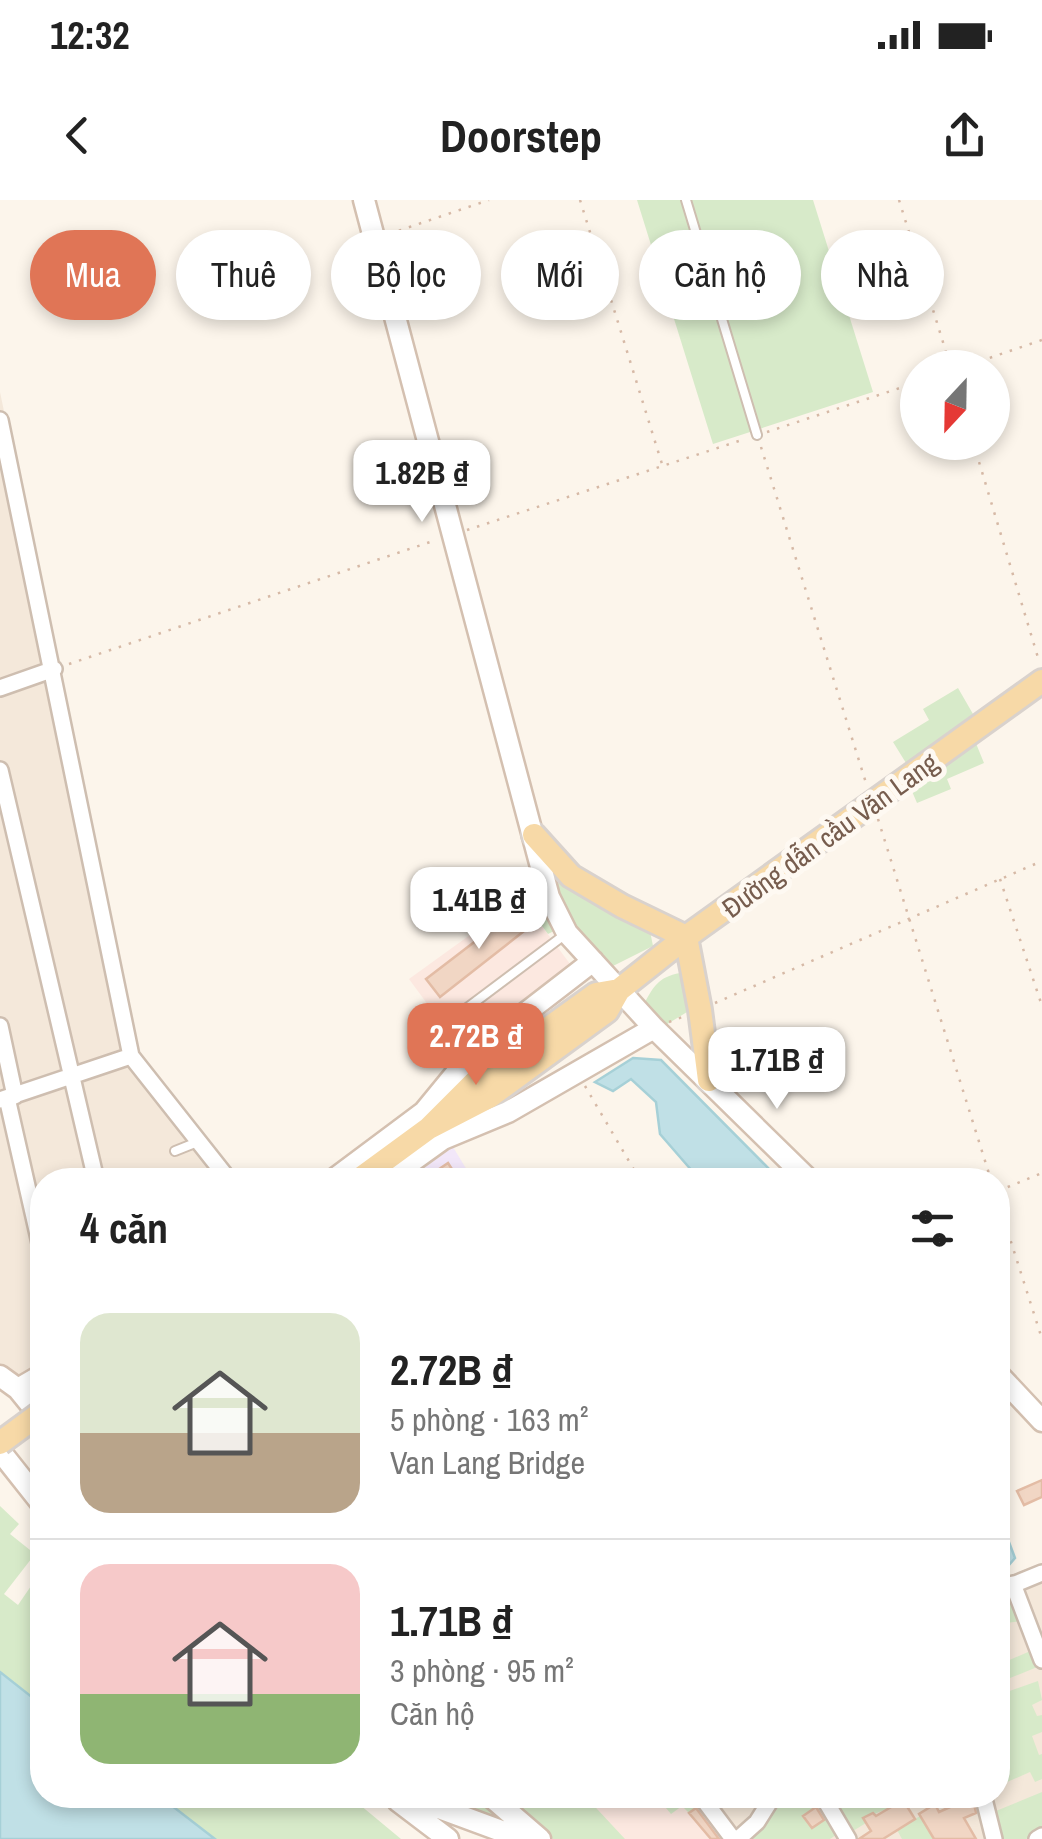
<!DOCTYPE html>
<html lang="vi">
<meta charset="utf-8">
<style>
:root{--surface:#fff;--page:#f6f6f6;--text:#222;--muted:#767676;--line:#e0e0e0;--accent:#e07556}
body{margin:0;font-family:"Archivo Narrow",sans-serif;background:var(--page);color:var(--text);height:100vh;display:flex;flex-direction:column;font-size:38px;white-space:nowrap}
*{box-sizing:border-box;margin:0}
p{font-size:32px;color:var(--muted)}
.icon{flex:none;width:55px;height:55px;fill:none;stroke:currentColor;stroke-width:2;stroke-linecap:round;stroke-linejoin:round}
.map{position:relative;flex:1;overflow:hidden}
.side{position:absolute;left:30px;top:968px;width:980px;height:640px;display:flex;flex-direction:column;background:var(--surface);border-radius:40px;box-shadow:0 5px 15px #0003}
.side>*{flex:none}
.top-card{position:absolute;left:30px;top:30px;width:982px;height:90px;display:flex;gap:20px}
.needle{width:65px;rotate:202deg}
.controls{position:absolute;left:900px;top:150px;display:grid;gap:20px}
.controls a{display:grid;place-items:center;width:110px;height:110px;border-radius:50%;background:var(--surface);box-shadow:0 5px 15px #0003;font-size:50px}
.price{position:absolute;translate:-50% -85px;padding:0 22px;border-radius:20px;background:#fff;color:#222;font-size:32px;line-height:65px;filter:drop-shadow(0 2px 5px #0008)}
.price::after{content:'';position:absolute;left:50%;top:60px;width:30px;height:22px;margin-left:-15px;background:inherit;clip-path:polygon(0 0,100% 0,50% 100%)}
.price.current{background:var(--accent);color:#fff}
ul{padding:0;list-style:none}
li{display:flex;align-items:center;gap:30px;height:250px;padding:0 50px}
li+li{border-top:2px solid var(--line)}
li span{display:grid;place-items:center;flex:none;width:280px;height:200px;border-radius:30px;color:#555}
li>.icon{margin-inline-start:auto}
span .icon{width:120px;height:120px;fill:#fffc;stroke-width:1}
li b{font-size:42px}
h2{display:flex;justify-content:space-between;align-items:center;height:120px;padding:0 50px;font-size:42px}
.chip{padding:0 35px;border-radius:45px;background:var(--surface);box-shadow:0 5px 15px #0003;font-size:35px;line-height:90px}
.chip.current{background:var(--accent);color:#fff}
.status{display:flex;justify-content:space-between;align-items:center;height:70px;padding:0 50px;background:var(--surface);direction:ltr}
.status svg{height:28px;fill:currentColor}
header{display:flex;justify-content:space-between;align-items:center;height:130px;padding:0 50px;background:var(--surface);font-size:45px;font-weight:700}
.map>svg:first-child{display:block}
.residential{fill:#f4e8da}
.commercial{fill:#fce8e0}
.education{fill:#f2e7f9}
.green{fill:#d7eac9}
.water{fill:#c0e0e6;stroke:#a6d0d7;stroke-width:2.5}
.lines{fill:none;stroke-linecap:round;stroke-linejoin:round}
.stream{stroke:#a6d0d7;stroke-width:4}
.building{fill:#f1d6c4;stroke:#e3bca5;stroke-width:2.5}
.service-casing{stroke:#cebeb0;stroke-width:12}
.minor-casing{stroke:#cebeb0;stroke-width:20}
.secondary-casing{stroke:#d4c0b0;stroke-width:25}
.primary-casing{stroke:#d9d2cd;stroke-width:28}
.path{stroke:#d6b9a6;stroke-width:2.5;stroke-dasharray:2.5 8;stroke-linecap:butt}
.service{stroke:#fff;stroke-width:8}
.minor{stroke:#fff;stroke-width:15}
.secondary{stroke:#fff;stroke-width:20}
.primary{stroke:#f7d9a7;stroke-width:22}
.primary-bridge-casing{stroke:#d9d2cd;stroke-width:28;stroke-linecap:butt}
.primary-bridge{stroke:#f7d9a7;stroke-width:22}
.labels{text-anchor:middle;dominant-baseline:central;stroke-width:10;stroke-linejoin:round;paint-order:stroke}
.street-label{font-size:28px;fill:#775d4e;stroke:#fef9f2}
</style>
<div class="status"><b>12:32</b><svg viewBox="0 0 49 12"><path d="M0 12V9h3v3zM5 12V6h3v6zM10 12V3h3v9zM15 12V0h3v12zM26 1h20v11H26zM47 4h2v5h-2z"/></svg></div>
<header><svg class="icon" aria-label="back" viewBox="0 0 24 24"><path d="M15 5l-7 7 7 7"/></svg>Doorstep<svg class="icon" aria-label="share" viewBox="0 0 24 24"><path d="M12 15V3M7 8l5-5 5 5M5 13v7h14v-7"/></svg></header>
<div class="map">
<svg width="1042" height="1639" viewBox="0 0 1042 1639">
<rect width="100%" height="100%" fill="#fcf5eb"/>
<!-- residential -->
<path class="residential" d="M0 192 136 849 236 980H42V1167L19 1181 0 1171Z
M1042 1363V1639H730L694 1595H998V1380Z"/>
<!-- commercial -->
<path class="commercial" d="M521 698 576 772 464 854 409 779Z
M520 1595H694L730 1639H553L513 1598Z"/>
<!-- education -->
<path class="education" d="M453 947 473 980H408Z"/>
<!-- green -->
<path class="green" d="M637 0H813L873 192 713 244Z
M958 488 973 514 906 563 893 542 929 520 923 509Z
M975 541 984 563 947 579 951 589 917 603 911 589Z
M559 680 640 722 650 731 653 746 611 767 566 719 552 686Z
M538 691 554 722V731L548 734 521 698Z
M680 773 690 781 692 809 664 826 643 806C653 787 658 777 680 773Z
M0 1306 19 1324 10 1334 35 1354 4 1394 18 1405 42 1370V1595H348L401 1639H0Z
M1012 1391 1023 1421 998 1424V1397Z
M1035 1449 1042 1465 998 1483V1465Z
M1038 1481 1042 1500 1032 1505 1037 1516 1042 1515V1532L1032 1536 1039 1555 1042 1554V1579L1035 1582 1030 1572 998 1586V1495Z
M1042 1592V1631L1026 1639H998L991 1613Z
M413 1595H476L525 1634Z
M520 1595H584L625 1639H553L518 1607 513 1598Z
M655 1595H694L701 1604 689 1613 682 1606 671 1614Z
M777 1595H819L824 1601 804 1617 812 1628 833 1614 842 1631 830 1639H741Z
M855 1595H885L892 1607 864 1618 866 1623 848 1634 833 1607Z
M920 1616 934 1639H902L897 1630Z"/>
<!-- water -->
<path class="water" d="M633 858 661 860 780 980H700L660 934 656 902 631 879 613 891 595 882Z
M998 1313 1015 1358 1009 1365 998 1369Z
M0 1472 42 1505V1595H158L215 1639H0Z"/>
<g class="lines">
<!-- stream -->
<path class="stream" d="M723 881 733 891
M1024 1188 1042 1206"/>
</g>
<!-- building -->
<path class="building" d="M520 707 533 724 440 797 426 779Z
M448 963 459 980H423Z
M1042 1280V1297L1024 1305 1017 1291Z
M967 1595H972L976 1613 964 1618 976 1639H934L919 1614 935 1604 939 1612 968 1599Z
M903 1600 915 1619 883 1639H859L871 1631 863 1618 873 1613 876 1616Z
M816 1607 824 1620 812 1628 803 1616Z
M696 1608 719 1639H711L689 1613Z"/>
<g class="lines">
<!-- service casing -->
<g class="service-casing">
<path id="service" d="M686 0 757 235
M455 817 567 733
M175 951 200 941"/>
</g>
<!-- minor casing -->
<g class="minor-casing">
<path id="minor" d="M0 220 131 856 229 980
M0 488 54 469
M0 570 96 980
M0 826 15 896
M7 898 42 1052
M0 900 131 856
M1013 1384 1042 1460
M998 1391 1042 1373
M700 1595 733 1639
M822 1595 848 1639
M983 1595 994 1639
M738 1639 757 1622 774 1595
M1037 1639 1042 1636"/>
</g>
<!-- secondary casing -->
<g class="secondary-casing">
<path id="secondary" d="M364 0 549 697 567 733 654 828 809 980
M333 980 424 912 470 856 593 761
M386 980 443 939 508 912 654 828
M998 1174 1042 1221
M0 1176 18 1189 31 1205
M18 1189 42 1175
M0 1251 42 1304
M404 1595 523 1639
M489 1595 540 1639
M398 1601 448 1639"/>
</g>
<!-- primary casing -->
<g class="primary-casing">
<path id="primary" d="M534 635 571 676 622 706 686 737 700 810 709 880
M429 928 489 897 607 811 619 790 686 737 1042 481
M358 980 429 928 476 881 546 830 596 794 619 790"/>
</g>
<!-- path -->
<path class="path" d="M580 0 662 264
M899 0 951 168
M389 34 489 0
M960 168 1042 140
M767 232 918 182
M973 242 1039 461
M761 247 866 583
M467 330 745 239
M69 464 436 340
M878 619 991 980
M1000 679 1042 806
M715 803 1042 661
M669 822 685 816
M585 886 640 980
M998 991 1042 973
M998 1001 1042 1139"/>
<!-- service -->
<use href="#service" class="service"/>
<!-- minor -->
<use href="#minor" class="minor"/>
<!-- secondary -->
<use href="#secondary" class="secondary"/>
<!-- primary -->
<use href="#primary" class="primary"/>
<!-- primary-bridge casing -->
<g class="primary-bridge-casing">
<path id="primary-bridge" d="M0 1243 42 1212"/>
</g>
<!-- primary-bridge -->
<use href="#primary-bridge" class="primary-bridge"/>
</g>
<g class="labels">
<!-- street labels -->
<g class="street-label">
<text transform="translate(830 635) rotate(-36)">Đường dẫn cầu Văn Lang</text>
</g>
</g>
</svg>
<div class="controls">
<a><svg class="needle" viewBox="-14 -14 28 28"><path d="M0-13l5 13h-10z" fill="#e53935"/><path d="M0 13l5-13h-10z" fill="#767676"/></svg></a>
</div>
<b class="price" style="left:422px;top:325px">1.82B ₫</b>
<b class="price" style="left:479px;top:752px">1.41B ₫</b>
<b class="price current" style="left:476px;top:888px">2.72B ₫</b>
<b class="price" style="left:777px;top:912px">1.71B ₫</b>
<div class="top-card">
<a class="chip current">Mua</a>
<a class="chip">Thuê</a>
<a class="chip">Bộ lọc</a>
<a class="chip">Mới</a>
<a class="chip">Căn hộ</a>
<a class="chip">Nhà</a>
</div>
<section class="side">
<h2>4 căn<svg class="icon" aria-label="filters" viewBox="0 0 24 24"><path d="M4 7h16M4 17h16"/><circle cx="9" cy="7" r="2"/><circle cx="15" cy="17" r="2"/></svg></h2>
<ul>
<li><span style="background:linear-gradient(#dfe7d0 60%,#b9a48a 0)"><svg class="icon" aria-label="home" viewBox="0 0 24 24"><path d="M3 11l9-7 9 7M6 9v11h12V9"/></svg></span><div><b>2.72B ₫</b><p>5 phòng · 163 m²</p><p>Van Lang Bridge</p></div></li>
<li><span style="background:linear-gradient(#f6c9c9 65%,#8fb573 0)"><svg class="icon" aria-label="home" viewBox="0 0 24 24"><path d="M3 11l9-7 9 7M6 9v11h12V9"/></svg></span><div><b>1.71B ₫</b><p>3 phòng · 95 m²</p><p>Căn hộ</p></div></li>
</ul>
</section>
</div>
